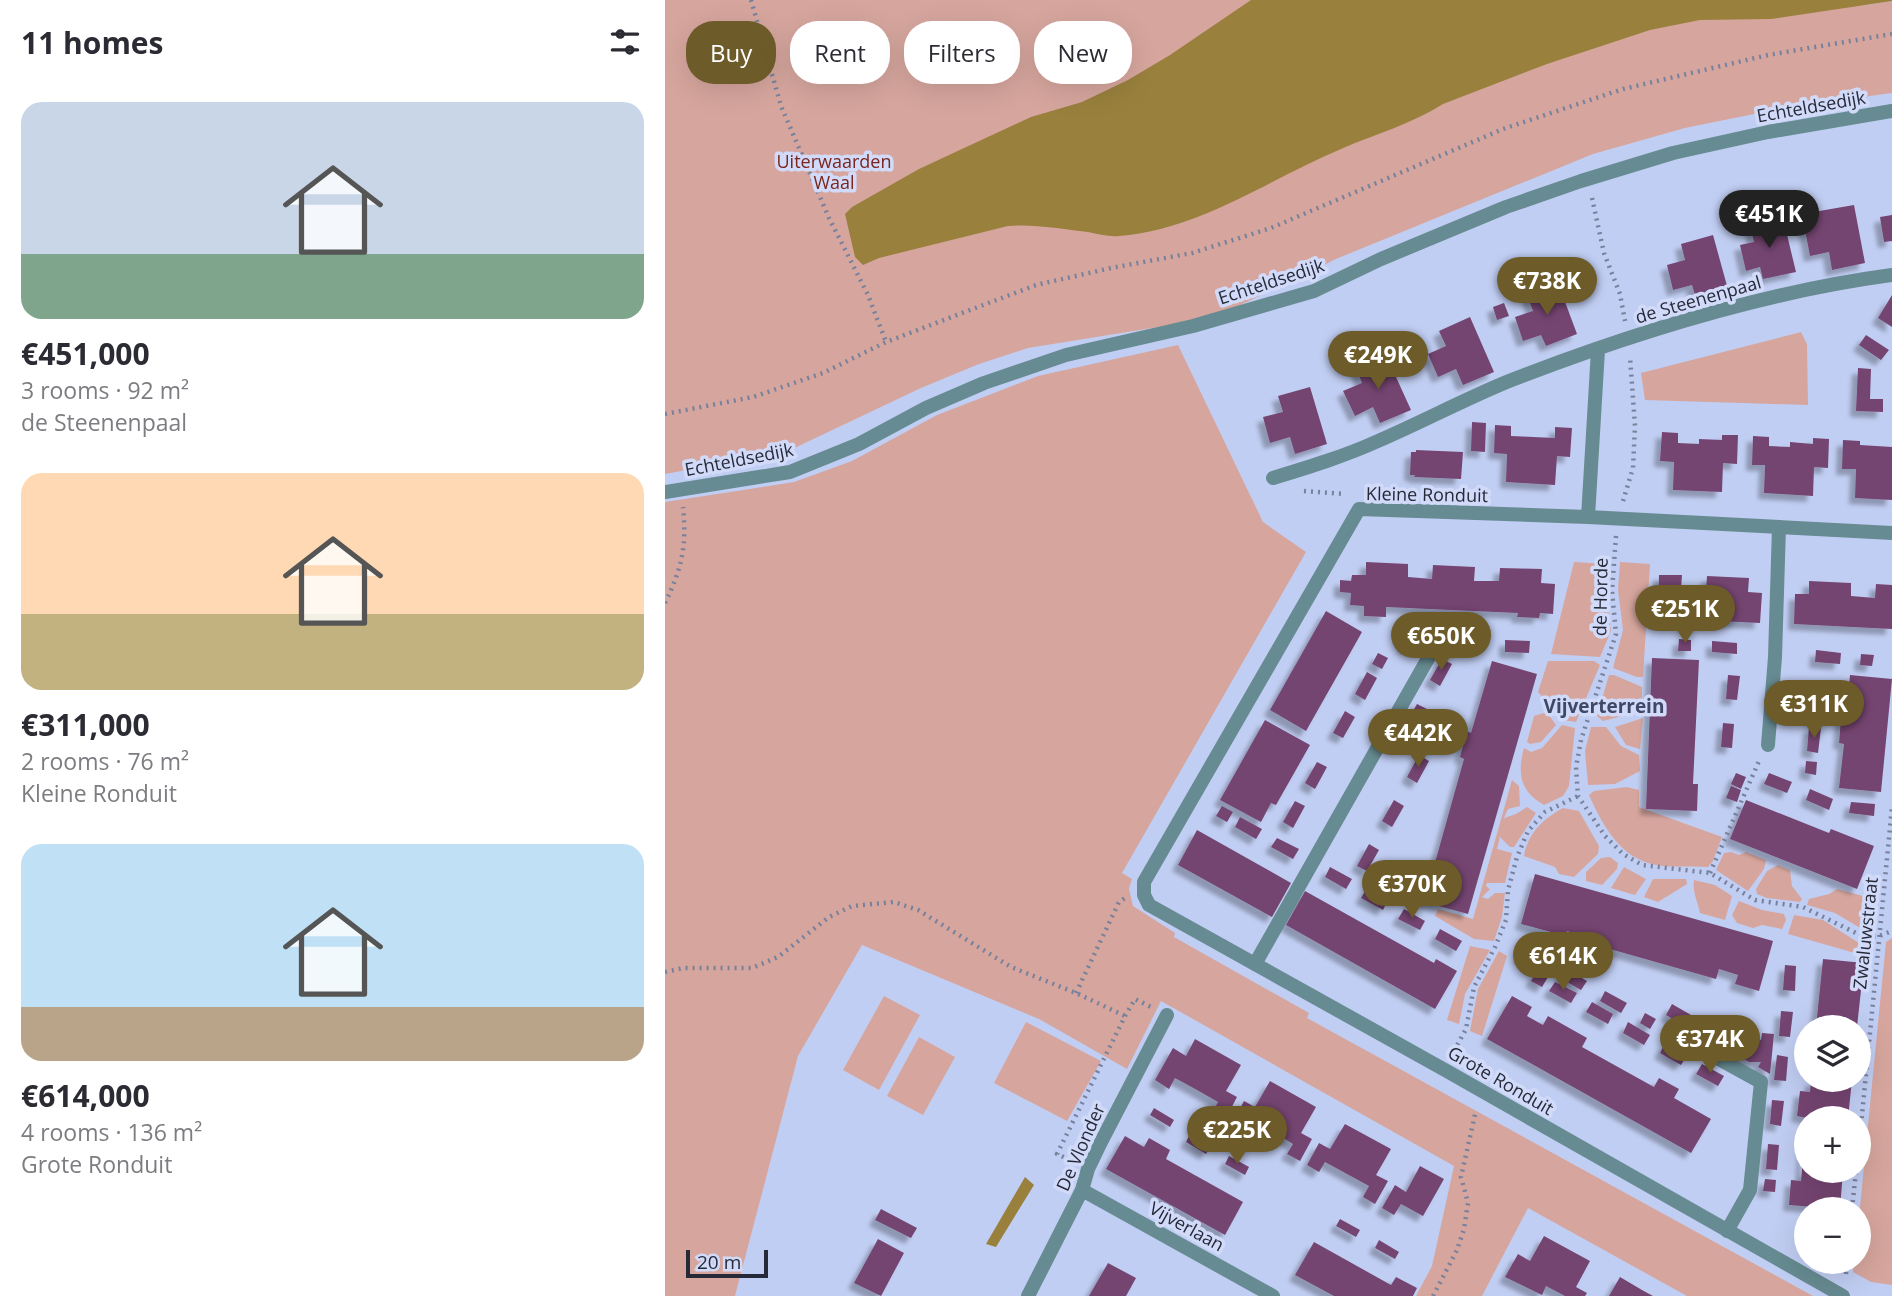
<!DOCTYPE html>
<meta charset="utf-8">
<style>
:root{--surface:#fff;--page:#f7f7f7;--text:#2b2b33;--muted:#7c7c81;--accent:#6d5b29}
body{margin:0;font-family:"Open Sans",sans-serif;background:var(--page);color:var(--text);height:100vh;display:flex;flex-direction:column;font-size:26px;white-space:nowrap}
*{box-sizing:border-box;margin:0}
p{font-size:23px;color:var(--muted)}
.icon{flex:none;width:38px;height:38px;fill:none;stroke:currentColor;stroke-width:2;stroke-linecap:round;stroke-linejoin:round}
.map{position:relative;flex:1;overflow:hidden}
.panel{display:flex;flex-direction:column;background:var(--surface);width:665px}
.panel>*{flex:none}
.top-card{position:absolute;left:21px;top:21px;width:665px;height:63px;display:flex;gap:14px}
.fabs{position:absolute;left:1129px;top:1015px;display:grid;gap:14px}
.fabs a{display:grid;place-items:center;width:77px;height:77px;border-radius:50%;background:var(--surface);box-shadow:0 7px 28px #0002;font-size:35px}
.scale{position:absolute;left:21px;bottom:18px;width:82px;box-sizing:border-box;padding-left:7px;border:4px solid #262a38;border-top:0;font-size:19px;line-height:24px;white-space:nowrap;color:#262a38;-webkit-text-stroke:5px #d1dbf9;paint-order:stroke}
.price{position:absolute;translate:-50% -60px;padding:0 16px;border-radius:24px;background:var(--accent);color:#fff;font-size:23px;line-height:46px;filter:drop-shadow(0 2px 4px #0008)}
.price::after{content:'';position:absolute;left:50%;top:42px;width:21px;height:16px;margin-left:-10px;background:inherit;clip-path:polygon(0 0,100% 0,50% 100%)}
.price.selected{background:#222;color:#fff}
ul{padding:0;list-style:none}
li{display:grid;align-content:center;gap:14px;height:371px;padding:0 21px}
li span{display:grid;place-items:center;height:217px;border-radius:21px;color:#555}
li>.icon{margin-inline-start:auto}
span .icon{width:126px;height:126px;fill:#fffc;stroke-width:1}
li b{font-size:30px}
h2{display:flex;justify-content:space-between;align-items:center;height:84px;padding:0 21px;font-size:30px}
.tag{padding:0 24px;border-radius:28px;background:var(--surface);box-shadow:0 7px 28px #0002;font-size:24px;line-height:63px}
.tag.selected{background:var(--accent);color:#fff}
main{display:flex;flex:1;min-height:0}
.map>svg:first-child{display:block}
.green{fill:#d6a69e}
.water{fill:#99803d}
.building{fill:#754572;filter:url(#shadow)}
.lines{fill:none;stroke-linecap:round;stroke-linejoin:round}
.path{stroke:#78819b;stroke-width:4.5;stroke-dasharray:2 5;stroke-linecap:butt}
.lane{stroke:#678b92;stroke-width:14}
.street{stroke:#678b92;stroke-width:14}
.labels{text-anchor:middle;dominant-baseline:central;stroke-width:7;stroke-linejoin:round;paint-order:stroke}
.street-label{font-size:18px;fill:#262a38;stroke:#d1dbf9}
.park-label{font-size:18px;fill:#7b251c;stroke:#d1dbf9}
.neighbourhood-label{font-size:19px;font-weight:bold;fill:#3f4967;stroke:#d1dbf9}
</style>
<main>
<section class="panel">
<h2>11 homes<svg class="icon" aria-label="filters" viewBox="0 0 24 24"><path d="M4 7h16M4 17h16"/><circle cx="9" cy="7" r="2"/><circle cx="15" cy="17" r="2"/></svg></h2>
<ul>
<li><span style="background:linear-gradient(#c9d6e8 70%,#7fa58c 0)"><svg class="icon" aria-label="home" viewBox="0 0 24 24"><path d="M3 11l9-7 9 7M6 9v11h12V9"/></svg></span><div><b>€451,000</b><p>3 rooms · 92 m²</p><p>de Steenenpaal</p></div></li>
<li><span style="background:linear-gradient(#ffd9b3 65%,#c2b280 0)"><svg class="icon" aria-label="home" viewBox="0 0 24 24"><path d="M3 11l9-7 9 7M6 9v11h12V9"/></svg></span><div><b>€311,000</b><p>2 rooms · 76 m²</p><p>Kleine Ronduit</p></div></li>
<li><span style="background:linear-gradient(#bfe0f5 75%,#b9a48a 0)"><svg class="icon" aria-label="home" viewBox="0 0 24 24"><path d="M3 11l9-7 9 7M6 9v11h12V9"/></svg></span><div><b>€614,000</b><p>4 rooms · 136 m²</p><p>Grote Ronduit</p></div></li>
</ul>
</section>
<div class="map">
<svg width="1227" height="1296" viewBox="0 0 1227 1296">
<defs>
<filter id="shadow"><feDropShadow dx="-6" dy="6" stdDeviation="2" flood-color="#0004"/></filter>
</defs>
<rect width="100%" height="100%" fill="#c1cef3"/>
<!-- green -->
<path class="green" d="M0 0H1210L1194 6 1227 1V93L1123 107 1020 128 928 154 671 259 561 312 512 324 363 348 314 364 256 388 121 452 0 474Z
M1136 332 1142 344 1143 405 980 400 976 373Z
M513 345 598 522 641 552 457 873 467 879 464 889 468 906 510 933 509 937 644 1013 642 1018 1148 1296H1022L863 1208 817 1296H751L767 1266 789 1166 496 1001 462 1069 374 1019 197 945 133 1056 70 1296H0V502L129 482 187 461 272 415 373 376Z
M909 562 941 564V593L946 631 935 657 886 654Z
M955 562 985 564 978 677H972L948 668 958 630 953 590Z
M883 661H929L935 665 911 722 898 720 873 692Z
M944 675H949L977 687V704L957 716 938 721 932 716Z
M882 712 891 725 876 742 865 744 862 742 869 716Z
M978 718 975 749 961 745 950 727Z
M897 725 910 728 904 786 898 796 879 805C855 791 852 774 859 748L866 752 877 748Z
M926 727H941L956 746 974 755 975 771 950 784 923 785 920 751Z
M847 780 854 786 855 806 843 809 839 818 851 814 862 807 871 813 849 847H845L835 837 832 849 847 853 840 883H822L821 886 825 889 817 897 823 899 830 893H840L837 917 829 941 809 939 770 916 773 909 808 919Z
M962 787 974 790V807L1057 837 1048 861 1043 867C1024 865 1002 869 983 863 953 854 936 822 924 795L929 791Z
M898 808 914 811 934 846 933 854 909 877 894 874 890 867 859 856C863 833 878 819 898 808Z
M1066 852 1074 855 1081 852 1101 860 1099 869 1083 891 1051 870 1059 853Z
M945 857 953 863 952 869 937 885 921 881V872L936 858Z
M1113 865 1125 870 1127 886 1137 899 1135 902 1102 898 1092 894 1091 889 1102 871Z
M959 867 981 879 970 895 946 888Z
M988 879H1021L1022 884 993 902 979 897Z
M1029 880 1050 885 1067 896 1060 920 1035 913C1033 902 1027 892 1029 880Z
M1172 889 1209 899 1207 935 1170 913 1142 905 1144 899 1164 894Z
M1074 901 1097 910 1119 914 1121 920 1117 929 1097 925 1088 928 1072 923 1067 915Z
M1129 915 1158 920 1205 950 1204 957 1123 934Z
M1227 938V1285L1206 1282 1188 1272 1189 1262H1194V1217L1221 942Z
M805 946 825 950 800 994 794 1024 782 1020Z
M834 951 842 956 817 1036 805 1031 813 989Z
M219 996 255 1015 214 1090 178 1070Z
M361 1022 436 1061 402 1121 329 1083Z
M254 1037 290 1057 258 1115 222 1096Z"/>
<!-- water -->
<path class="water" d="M586 0H1227V1L1106 19 1035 20 985 30 882 64 778 104C747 124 710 134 676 149 602 180 536 229 454 236 444 237 433 234 423 232 396 229 370 224 343 226L214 258 198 265 190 257 180 214 187 207 254 169 312 142 366 117 417 102 463 80 505 55Z
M360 1177 369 1185 331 1247 321 1244Z"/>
<!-- building -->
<path class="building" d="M1189 205 1200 263 1167 270 1164 252 1145 256 1137 214Z
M1227 215V241L1219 242 1215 217Z
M1118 218 1131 272 1098 279 1095 267 1081 271 1075 245 1089 242 1085 226Z
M1048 235 1064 293 1032 302 1027 285 1008 290 1002 265 1020 260 1016 244Z
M893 283 912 334 881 346 876 335 858 341 850 317 868 311 862 295Z
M1227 295V327L1213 318Z
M839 303 844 316 832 320 828 307Z
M805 317 829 372 798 385 791 369 773 377 763 354 781 346 774 331Z
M1201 335 1224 350 1216 360 1194 345Z
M721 355 746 410 715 423 708 407 690 416 678 391 697 383 691 368Z
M1193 368 1206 369 1205 399H1218V412L1191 411Z
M645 387 662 444 630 454 625 437 605 443 598 417 618 412 613 396Z
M807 422 821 423 820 452 806 451Z
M830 425 846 426V436L890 438V427L907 428 905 457 892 456 890 485 841 482 842 454 829 453Z
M997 432 1013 433V443L1034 444V439L1057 440V435H1073L1072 464 1058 463 1057 492 1008 490 1009 462 995 461Z
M1088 436 1104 437V446L1125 447V442L1148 444V438L1164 439 1163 468 1149 467 1148 496 1099 493 1100 465H1087Z
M1178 440 1195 441V445L1227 447V500L1190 498 1191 469H1177Z
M751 450 798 452 796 479 749 477 750 475H745L746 452H751Z
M701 562 743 564V577L767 579 768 565 810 567 809 581H834L835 568 877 569 876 583 890 584 888 614 875 613 874 618 852 617 853 613 721 607V617L699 616V606L685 605 686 593 675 592V580L686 581 687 575H701Z
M994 575H1017L1016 589 1041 590 1042 576 1084 578 1083 592 1097 593 1095 623 993 618Z
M1144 581 1186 583V596L1210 598 1211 584 1227 585V629L1129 624 1130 594H1144Z
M661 611 697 632 641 731 605 710Z
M740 636 752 637V648H739Z
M773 638 798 639 797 650 773 649Z
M1014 639 1026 640V651H1013Z
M840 640 865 641 864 653 840 652Z
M1047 641 1072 643V654L1047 652Z
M1151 650 1176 653 1175 664 1150 662Z
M713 653 723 658 717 669 707 664Z
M1196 654 1209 655 1207 666 1195 665Z
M987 658 1034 660 1028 784H1033L1032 811 981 809Z
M777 659 787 664 775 686 765 680Z
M827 661 872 674 803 914 759 902 799 759 795 757 802 731 806 733Z
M702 672 712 678 700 700 690 694Z
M1063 675 1075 676 1072 700 1061 699Z
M1185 675 1227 679 1216 792 1174 788 1179 744 1174 743 1176 719H1181Z
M1149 681 1160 682 1157 707 1146 706Z
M752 704 762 709 750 731 740 725Z
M680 711 690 717 678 738 668 733Z
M600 720 645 745 611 805 606 803 596 822 555 800Z
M1058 723 1069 724 1067 748 1056 747Z
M1144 727 1156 728 1153 753 1142 751Z
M754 755 764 761 752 783 742 777Z
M1141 761 1152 762 1151 775 1140 773Z
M652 762 662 767 650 789 640 783Z
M1071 773 1081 777 1076 789 1066 784Z
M1104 773 1127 782 1122 793 1099 784Z
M1066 786 1076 790 1072 802 1061 798Z
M1145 789 1168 799 1164 810 1141 800Z
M729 800 739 806 727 827 717 821Z
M1081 800 1164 833 1166 829 1209 846 1192 889 1065 839Z
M630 801 640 806 628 828 618 822Z
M1186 802 1210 804 1209 816 1184 813Z
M557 806 568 812 562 822 551 816Z
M575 817 597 829 591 839 570 827Z
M532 830 626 883 607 917 513 865Z
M612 838 634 849 628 859 606 847Z
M704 844 714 850 702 871 692 866Z
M665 867 687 879 681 889 660 877Z
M870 874 1108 941 1094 991 1070 984 1073 975 1054 969 1051 979 920 942 921 937 902 931 901 936 856 924Z
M702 888 723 900 718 910 696 898Z
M640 891 769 963 771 959 792 971 770 1009 621 925Z
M739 909 760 921 755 930 733 919Z
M775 929 797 941 791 951 770 939Z
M860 946 882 958 877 968 855 956Z
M1158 959 1199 963 1192 1027H1151Z
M1120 965 1131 966 1130 991 1118 990Z
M900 968 922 981 916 990 895 978Z
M872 971 883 977 877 987 866 981Z
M890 982 912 993 906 1003 884 991Z
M940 991 962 1003 956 1013 935 1001Z
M847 996 867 1007 862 1016 878 1025 883 1016 922 1038 917 1047 989 1087 994 1078 1014 1089 1009 1098 1046 1119 1026 1153 822 1039Z
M927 1002 948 1014 943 1024 921 1012Z
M1007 1004 1026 1015 1020 1026 1001 1015Z
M1116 1011 1128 1012 1125 1037 1114 1036Z
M980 1013 991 1019 985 1029 975 1023Z
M963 1022 985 1035 979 1045 958 1033Z
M1046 1027 1067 1038 1096 1040 1097 1033 1109 1034 1105 1074 1093 1067 1096 1062H1084L1041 1037Z
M530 1039 576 1065 561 1091 572 1097 560 1120 547 1113 553 1102 532 1090 510 1078 504 1089 490 1080 508 1048 521 1056Z
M1000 1043 1022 1055 1016 1065 995 1053Z
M1112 1055 1123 1057 1121 1081 1109 1080Z
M1037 1064 1059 1076 1053 1086 1031 1074Z
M1146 1080H1187L1183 1118H1142L1132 1116 1135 1091 1145 1092Z
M605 1081 651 1107 636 1133 647 1139 635 1161 622 1154 628 1144 607 1131 585 1120 579 1130 567 1123 579 1101 590 1107Z
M1107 1100 1119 1101 1116 1126 1105 1124Z
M489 1108 509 1120 505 1127 485 1115Z
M680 1124 726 1149 711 1175 723 1181 710 1204 698 1197 704 1186 660 1162 654 1172 642 1165 654 1143 665 1149Z
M525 1134 546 1146 541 1154 521 1142Z
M460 1136 479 1147 484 1138 505 1150 501 1159 578 1202 560 1235 441 1169Z
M1103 1144 1114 1145 1112 1170 1101 1169Z
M1139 1146H1141V1171H1178L1175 1209 1124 1205 1126 1180 1136 1181Z
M564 1156 584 1167 580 1175 560 1164Z
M755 1166 779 1179 758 1216 736 1204 729 1215 717 1208 730 1185 741 1192Z
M1100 1179 1111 1180 1110 1192 1098 1191Z
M216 1209 252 1228 246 1238 210 1220Z
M675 1219 695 1230 691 1237 671 1226Z
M879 1236 925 1261 911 1287 922 1293 920 1296H900L881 1286 877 1295 840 1277 853 1254 865 1261Z
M213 1239 239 1253 216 1296 189 1283Z
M714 1240 734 1252 730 1259 710 1248Z
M649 1242 726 1285 731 1277 752 1288 748 1296H669L630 1275Z
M443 1263 471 1278 461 1296H424Z
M955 1277 977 1290 988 1296H944Z"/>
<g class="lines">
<!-- path -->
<path class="path" d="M86 0 116 106 164 218 203 295 221 342
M927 198 939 253 955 294 960 321
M0 414 88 397 158 373 221 342 371 285 446 268 527 253 606 228 838 129 958 89 1103 55 1227 34
M639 491 679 494
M958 501 968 468 970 426 965 357
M951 536 947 591 951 634 916 740 911 767 913 796 940 836 958 854 977 865 1045 873 1090 900 1138 907 1199 937 1214 936 1227 931
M0 603C17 568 22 546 18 507
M1045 873 1094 761
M0 972 18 968H87L113 957 164 917 187 906 229 902 253 910 346 967 411 993 460 1016
M411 993 454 902 460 898
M789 1051 801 1029 809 987 830 947 841 920 843 890 852 857 863 831 880 812 913 796
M1194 1146 1227 807
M405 1160 392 1154 460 1016 470 999 486 1007
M1187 1209 1191 1171
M1181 1274 1182 1262
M768 1296 792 1250 799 1229 803 1203 796 1177 811 1110"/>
<!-- lane -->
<path class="lane" d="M1103 745 1110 657 1114 527
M590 964 765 655
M1014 1037 1096 1082 1085 1190 1062 1231"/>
<!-- street -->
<path class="street" d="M608 478C644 467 680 456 713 441 757 422 800 399 844 381 965 334 1099 292 1227 275
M0 492 125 472 194 444 261 408 319 383 401 355 528 326 649 291 716 259 841 207 916 181 1008 153 1103 132 1227 111
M923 517 933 350
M417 1190 608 1296
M363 1296 417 1190 423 1169 436 1142 502 1015
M1178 1296 780 1070 484 905 479 895V882L694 509 923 517 1227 533"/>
</g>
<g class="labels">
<!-- street labels -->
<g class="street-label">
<text transform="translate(1146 106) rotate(-10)">Echteldsedijk</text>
<text transform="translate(606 281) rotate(-18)">Echteldsedijk</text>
<text transform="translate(1033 299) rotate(-16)">de Steenenpaal</text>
<text transform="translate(74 459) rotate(-11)">Echteldsedijk</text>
<text transform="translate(762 494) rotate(1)">Kleine Ronduit</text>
<text transform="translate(935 597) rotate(-89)">de Horde</text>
<text transform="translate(1200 933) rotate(-84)">Zwaluwstraat</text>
<text transform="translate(836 1080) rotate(30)">Grote Ronduit</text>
<text transform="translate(415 1147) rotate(-66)">De Vlonder</text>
<text transform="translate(522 1226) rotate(29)">Vijverlaan</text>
</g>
<!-- park labels -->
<g class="park-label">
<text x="169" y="161">Uiterwaarden<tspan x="169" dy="21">Waal</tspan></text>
</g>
<!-- neighbourhood labels -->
<g class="neighbourhood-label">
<text x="939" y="706">Vijverterrein</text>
</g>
</g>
</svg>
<div class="fabs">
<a><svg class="icon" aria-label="layers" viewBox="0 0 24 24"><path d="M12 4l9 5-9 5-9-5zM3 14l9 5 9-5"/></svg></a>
<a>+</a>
<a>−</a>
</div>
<div class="scale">20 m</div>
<b class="price selected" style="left:1104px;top:250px">€451K</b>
<b class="price" style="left:882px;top:317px">€738K</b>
<b class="price" style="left:713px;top:391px">€249K</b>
<b class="price" style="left:1020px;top:645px">€251K</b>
<b class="price" style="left:776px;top:672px">€650K</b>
<b class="price" style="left:1149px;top:740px">€311K</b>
<b class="price" style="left:753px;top:769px">€442K</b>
<b class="price" style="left:747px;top:920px">€370K</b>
<b class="price" style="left:898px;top:992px">€614K</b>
<b class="price" style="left:1045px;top:1075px">€374K</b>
<b class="price" style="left:572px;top:1166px">€225K</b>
<div class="top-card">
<a class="tag selected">Buy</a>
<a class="tag">Rent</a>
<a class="tag">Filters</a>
<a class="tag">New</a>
</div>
</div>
</main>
